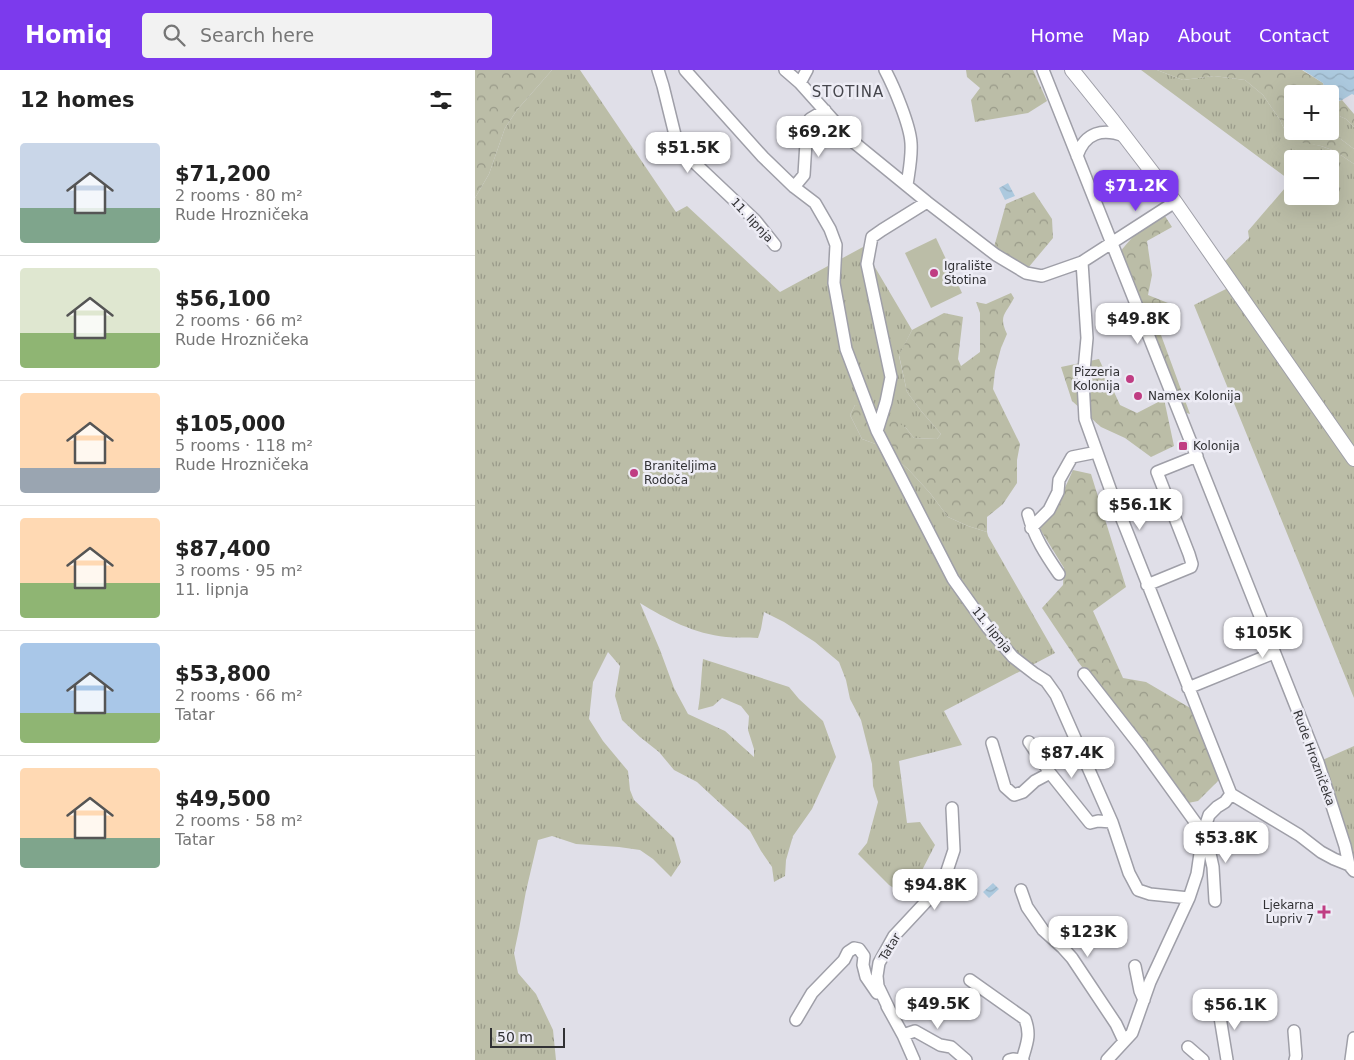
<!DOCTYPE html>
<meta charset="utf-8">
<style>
:root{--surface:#fff;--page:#f2f2f2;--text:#222;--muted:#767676;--line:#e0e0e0;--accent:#7c3aed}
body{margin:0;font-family:"DejaVu Sans",sans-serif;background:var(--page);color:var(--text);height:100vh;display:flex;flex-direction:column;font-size:19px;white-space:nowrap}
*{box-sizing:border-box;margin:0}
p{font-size:16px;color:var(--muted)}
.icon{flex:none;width:28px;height:28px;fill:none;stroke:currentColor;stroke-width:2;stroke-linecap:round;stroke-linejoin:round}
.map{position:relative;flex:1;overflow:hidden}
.details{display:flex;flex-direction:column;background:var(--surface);width:475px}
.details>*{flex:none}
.controls{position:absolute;left:809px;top:15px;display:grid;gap:10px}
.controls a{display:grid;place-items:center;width:55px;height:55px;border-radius:5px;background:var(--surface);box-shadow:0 5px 20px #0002;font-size:25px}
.scale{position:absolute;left:15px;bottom:12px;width:75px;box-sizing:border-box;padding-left:5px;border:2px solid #313134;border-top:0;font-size:14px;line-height:18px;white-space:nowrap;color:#313134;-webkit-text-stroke:4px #edecf5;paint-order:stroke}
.price{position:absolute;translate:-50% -42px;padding:0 11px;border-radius:10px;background:#fff;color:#222;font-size:16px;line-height:32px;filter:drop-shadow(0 1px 2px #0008)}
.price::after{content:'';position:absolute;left:50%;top:30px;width:15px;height:11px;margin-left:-8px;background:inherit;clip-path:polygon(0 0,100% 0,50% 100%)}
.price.active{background:var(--accent);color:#fff}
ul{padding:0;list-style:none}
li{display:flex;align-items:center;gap:15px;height:125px;padding:0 20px}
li+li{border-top:1px solid var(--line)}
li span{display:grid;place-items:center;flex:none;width:140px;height:100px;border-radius:5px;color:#555}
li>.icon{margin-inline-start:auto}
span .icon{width:60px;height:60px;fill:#fffc;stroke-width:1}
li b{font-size:21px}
h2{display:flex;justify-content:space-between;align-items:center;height:60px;padding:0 20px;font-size:21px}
header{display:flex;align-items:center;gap:30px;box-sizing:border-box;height:70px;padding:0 25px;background:var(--accent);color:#fff}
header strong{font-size:24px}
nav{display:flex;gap:28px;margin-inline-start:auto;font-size:18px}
.search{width:350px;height:45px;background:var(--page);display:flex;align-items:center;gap:12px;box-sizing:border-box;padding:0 18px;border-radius:5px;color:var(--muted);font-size:19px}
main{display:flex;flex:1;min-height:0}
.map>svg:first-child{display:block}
.grass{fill:url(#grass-tufts);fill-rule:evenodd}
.forest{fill:url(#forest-crowns)}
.garden{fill:#bbbda7}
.water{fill:url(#water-waves)}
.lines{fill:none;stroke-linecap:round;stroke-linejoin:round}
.minor-casing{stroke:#9f9fa8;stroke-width:14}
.major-casing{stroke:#9f9fa8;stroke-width:16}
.minor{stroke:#fff;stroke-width:11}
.major{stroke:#fff;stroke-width:14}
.poi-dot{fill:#c03d83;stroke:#edecf5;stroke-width:2}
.labels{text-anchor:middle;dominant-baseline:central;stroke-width:5;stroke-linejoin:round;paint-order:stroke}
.street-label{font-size:12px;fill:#313134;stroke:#edecf5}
.poi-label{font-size:12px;fill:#313134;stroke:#edecf5;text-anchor:start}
.quarter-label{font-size:15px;letter-spacing:1px;fill:#45454c;stroke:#edecf5}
</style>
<header>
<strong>Homiq</strong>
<div class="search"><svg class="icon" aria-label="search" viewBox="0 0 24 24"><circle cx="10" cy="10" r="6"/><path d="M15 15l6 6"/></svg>Search here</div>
<nav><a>Home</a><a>Map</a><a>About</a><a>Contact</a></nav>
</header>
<main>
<section class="details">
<h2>12 homes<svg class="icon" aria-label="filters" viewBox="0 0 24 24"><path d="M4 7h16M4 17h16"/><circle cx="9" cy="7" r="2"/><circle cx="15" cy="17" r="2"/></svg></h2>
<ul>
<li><span style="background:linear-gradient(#c9d6e8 65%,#7fa58c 0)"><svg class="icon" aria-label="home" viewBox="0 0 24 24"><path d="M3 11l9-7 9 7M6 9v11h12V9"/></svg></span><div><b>$71,200</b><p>2 rooms · 80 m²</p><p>Rude Hrozničeka</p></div></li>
<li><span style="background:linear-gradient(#dfe7d0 65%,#8fb573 0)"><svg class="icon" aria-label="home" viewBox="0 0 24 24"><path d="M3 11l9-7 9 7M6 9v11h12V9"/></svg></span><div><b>$56,100</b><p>2 rooms · 66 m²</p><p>Rude Hrozničeka</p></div></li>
<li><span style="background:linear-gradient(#ffd9b3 75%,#9aa5b1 0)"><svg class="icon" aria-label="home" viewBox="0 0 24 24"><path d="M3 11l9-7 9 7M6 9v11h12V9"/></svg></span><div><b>$105,000</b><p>5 rooms · 118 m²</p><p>Rude Hrozničeka</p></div></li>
<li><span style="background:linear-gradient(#ffd9b3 65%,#8fb573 0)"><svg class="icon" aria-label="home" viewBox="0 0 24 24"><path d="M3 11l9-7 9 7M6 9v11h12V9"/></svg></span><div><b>$87,400</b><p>3 rooms · 95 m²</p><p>11. lipnja</p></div></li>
<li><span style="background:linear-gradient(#a9c7e8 70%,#8fb573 0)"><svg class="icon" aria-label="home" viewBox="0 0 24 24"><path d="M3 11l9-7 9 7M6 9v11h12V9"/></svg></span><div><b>$53,800</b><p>2 rooms · 66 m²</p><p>Tatar</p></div></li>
<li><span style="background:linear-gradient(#ffd9b3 70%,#7fa58c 0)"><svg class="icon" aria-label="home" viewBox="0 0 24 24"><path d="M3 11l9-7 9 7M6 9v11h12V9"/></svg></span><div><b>$49,500</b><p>2 rooms · 58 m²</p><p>Tatar</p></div></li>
</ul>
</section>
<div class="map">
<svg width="879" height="990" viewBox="0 0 879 990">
<defs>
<pattern id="grass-tufts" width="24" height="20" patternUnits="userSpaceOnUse" patternTransform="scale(1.25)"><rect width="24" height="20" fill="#bbbda7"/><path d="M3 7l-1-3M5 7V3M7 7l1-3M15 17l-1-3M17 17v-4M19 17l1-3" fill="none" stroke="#999a89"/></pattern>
<pattern id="forest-crowns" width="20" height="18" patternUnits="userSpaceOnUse" patternTransform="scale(1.25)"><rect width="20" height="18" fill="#bbbda7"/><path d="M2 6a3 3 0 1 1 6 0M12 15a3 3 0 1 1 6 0" fill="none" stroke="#999a89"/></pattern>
<pattern id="water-waves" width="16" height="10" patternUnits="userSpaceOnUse" patternTransform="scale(1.25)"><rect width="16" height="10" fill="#acc9de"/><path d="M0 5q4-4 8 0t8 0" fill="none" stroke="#94adbf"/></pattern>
</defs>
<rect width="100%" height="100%" fill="#e0dfe8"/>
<!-- grass -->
<path class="grass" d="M77 0H105L201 142 212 136 305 222 388 177 437 260 424 286 432 322 447 342 466 364 462 369 439 368 431 358 380 335 375 345 387 369 406 376 433 399 455 423 473 447 493 456 512 462 513 466 580 583 469 641 487 675 424 691 432 753 445 752 460 775 441 812 430 825 414 815 383 784 392 773 403 732 398 716 397 694 386 650 375 629 371 610 364 592 340 572 309 552 289 542 286 559 283 568C272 567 262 568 251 567 220 564 191 549 165 533L185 580 199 618 213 644 250 661 279 687V679L273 660 274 646 266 636 247 628 238 636 223 640C226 623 226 607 228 589L314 617 324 629 348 651 361 687 337 739 318 766 311 790 310 806 299 812 297 797 286 781 275 761 222 712 199 700 184 682 165 667 147 650 140 626 145 596 133 582 118 612 114 649 128 671 153 701 155 720 159 730 199 768 206 792 196 807 178 789 165 780 144 777 101 774 77 766 63 770 51 821 44 859 39 883 43 903 61 924 78 960 81 990H0V128L14 104 30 58 42 40Z
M666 0H682L708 10 739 6 770 10 788 25 805 50 811 63 833 73 846 76 860 81 879 94V628L719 235 757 216 744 197 774 168 773 161 816 111ZM818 89H855V126H818Z
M855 42 871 49 879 57V79L855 61Z
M879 676V801L843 692Z"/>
<!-- forest -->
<path class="forest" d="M0 0H77L42 40 30 58 14 104 0 128Z
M491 0H558L572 31 553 43 500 52 496 30 505 18 492 7Z
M682 0H827L848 13 852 24H818V61H855L879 79V94L860 81 846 76 818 71 811 63 805 50 788 25 770 10 739 6 708 10Z
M867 30 879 44V57L871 49 855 42V31L856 33Z
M559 122 577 149 578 168 553 198 519 177 531 134Z
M690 146 697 157 672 171 677 205 673 225 693 233 699 253 686 265 715 344 708 342 644 183C659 166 667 153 690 146Z
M536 223 539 228C531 244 523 245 532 264L526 278 520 301 518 319 545 374 542 390V413L528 434 512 447V462L493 456 473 447 455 423 433 399 406 376 387 369 375 345 380 335 401 338 431 358 439 368 462 369 466 364 447 342 432 322 424 285 437 260 469 243 488 247 483 289 486 296 505 282V243L501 232 511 234Z
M624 289 645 335 662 343 689 329 699 376 676 387 650 368 626 357 597 331 586 297Z
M598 400 616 404 651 517 618 541 648 608 671 612 717 639 744 710 723 731 713 733 604 593 567 538 588 515 589 498 565 459 588 422Z"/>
<!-- garden -->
<path class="garden" d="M461 168 487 223 456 238 430 183Z"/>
<!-- water -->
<path class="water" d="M828 0H879V25L877 24 867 30 856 33 855 24H852L848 13Z
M533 113 540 126 530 130 524 118Z
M518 813 524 819 514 828 508 822Z"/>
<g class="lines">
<!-- minor casing -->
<g class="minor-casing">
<path id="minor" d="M183 0 188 16 202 73 206 80 280 150 300 175
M210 0 288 87 319 117 340 133 355 159 361 175 359 213 371 279 402 361 478 509 513 558 538 587 560 604 571 611 581 625 637 752 654 803 663 820 675 824 714 828
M310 0 325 13 376 70 452 132 521 185 551 203 567 206 607 192 700 132
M410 0C419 17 435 55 436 73 437 87 434 101 432 115
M568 0 843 692 870 776 874 795 879 801
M325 13 332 0
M602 86C610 62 628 58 649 66
M319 117 329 105 332 56 335 49 350 40
M607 192 612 268 608 311 610 349 637 424 756 724 824 765 846 782 859 789 874 795
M402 361 411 332 416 307 392 194 397 167 407 160 452 132
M553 444C559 467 571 485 584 504
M556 458 574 440 583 422 584 410 597 387 622 382
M672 515 716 497 717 494 714 484 682 402 722 386
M609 604 666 677 728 763 734 779 738 797 740 831
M713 618 799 583
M554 672 575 703 615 753 623 751 637 752
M517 673 530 717 539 725 548 722 560 711 575 703
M546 820 552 837 568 860 588 878 597 888 641 954 649 971
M660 896 665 921 669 930
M495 910 550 949C556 965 552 973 547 990
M743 935 752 990
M412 936 428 965 439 990
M415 941 403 916 402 906 404 893 419 866 461 821 472 801 479 780 477 738
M321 950 337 923 369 890 373 882 379 878 384 879 389 886 388 895 391 907 402 923
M819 961 821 986 820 990
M428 965 440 961 465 975 476 977 491 990
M713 977 728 990
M534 990 538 989 548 990
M632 990 657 963 675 912 714 828 722 804 728 763 734 745 742 737 750 732 756 724
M876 990 879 968"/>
</g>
<!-- major casing -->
<g class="major-casing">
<path id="major" d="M597 0 638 51 700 132 879 389"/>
</g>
<!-- minor -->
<use href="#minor" class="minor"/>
<!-- major -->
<use href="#major" class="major"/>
</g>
<!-- markers -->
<g class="poi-dot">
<circle cx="459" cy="203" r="5"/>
<circle cx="655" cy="309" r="5"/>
<circle cx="663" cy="326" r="5"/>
<rect x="703" y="371" width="10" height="10" rx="2.5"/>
<circle cx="159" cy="403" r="5"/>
<path d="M846.5 834.5h5v5h5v5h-5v5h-5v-5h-5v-5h5z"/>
</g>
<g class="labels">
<!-- street labels -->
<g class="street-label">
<text transform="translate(277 150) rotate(47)">11. lipnja</text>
<text transform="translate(517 560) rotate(51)">11. lipnja</text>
<text transform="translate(839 688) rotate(70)">Rude Hrozničeka</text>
<text transform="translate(415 877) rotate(-59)">Tatar</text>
</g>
<!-- poi labels -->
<g class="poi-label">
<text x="469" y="196">Igralište<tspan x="469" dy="14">Stotina</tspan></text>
<text x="645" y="302" text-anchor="end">Pizzeria<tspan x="645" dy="14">Kolonija</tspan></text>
<text x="673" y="326">Namex Kolonija</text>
<text x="718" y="376">Kolonija</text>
<text x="169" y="396">Braniteljima<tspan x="169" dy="14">Rodoča</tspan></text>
<text x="839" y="835" text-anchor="end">Ljekarna<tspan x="839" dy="14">Lupriv 7</tspan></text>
</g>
<!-- quarter labels -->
<g class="quarter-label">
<text x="373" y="22">STOTINA</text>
</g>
</g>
</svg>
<div class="controls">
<a>+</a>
<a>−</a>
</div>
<div class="scale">50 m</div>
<b class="price" style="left:344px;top:88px">$69.2K</b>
<b class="price" style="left:213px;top:104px">$51.5K</b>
<b class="price active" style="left:661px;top:142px">$71.2K</b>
<b class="price" style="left:663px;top:275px">$49.8K</b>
<b class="price" style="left:665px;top:461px">$56.1K</b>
<b class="price" style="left:788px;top:589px">$105K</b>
<b class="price" style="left:597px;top:709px">$87.4K</b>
<b class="price" style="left:751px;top:794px">$53.8K</b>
<b class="price" style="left:460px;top:841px">$94.8K</b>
<b class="price" style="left:613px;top:888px">$123K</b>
<b class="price" style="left:463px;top:960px">$49.5K</b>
<b class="price" style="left:760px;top:961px">$56.1K</b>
</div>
</main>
